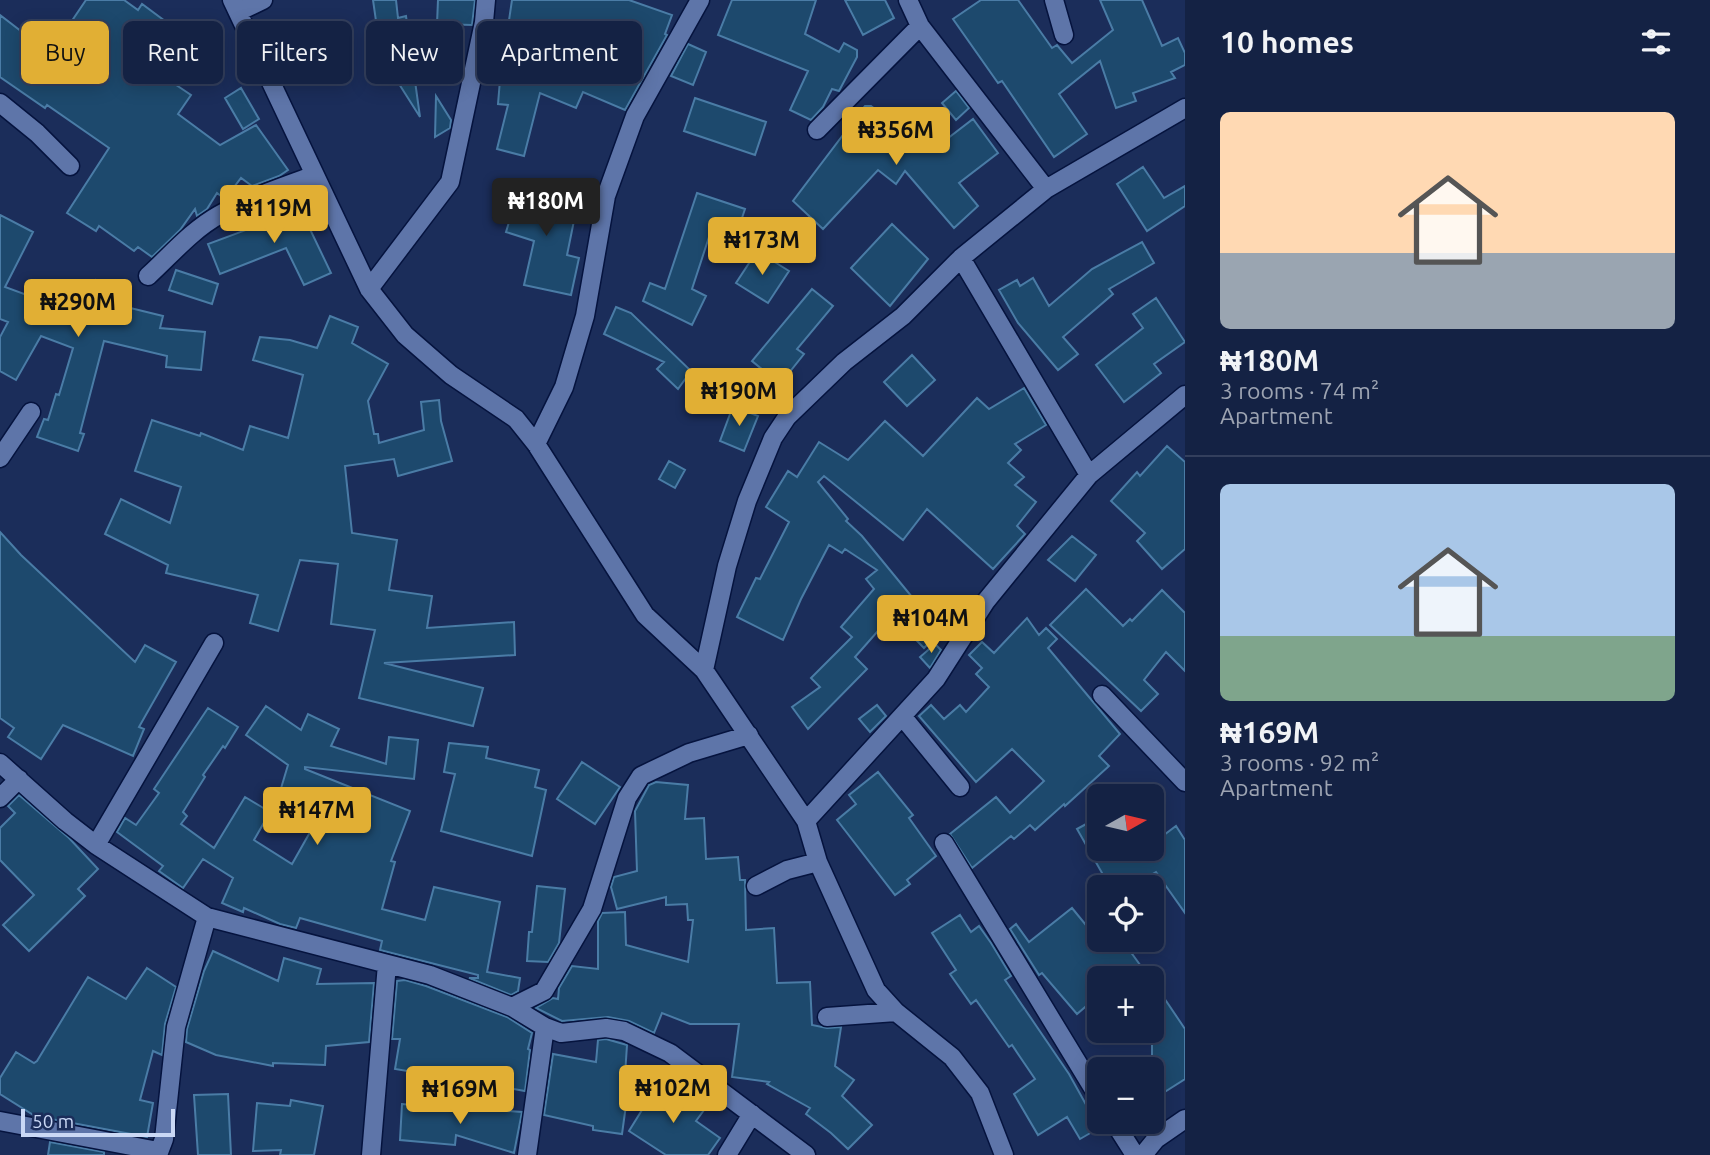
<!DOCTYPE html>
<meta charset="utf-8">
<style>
:root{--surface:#142244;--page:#212f4f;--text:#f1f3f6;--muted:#9da4b2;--line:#333f5d;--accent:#e1af34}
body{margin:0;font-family:Ubuntu,sans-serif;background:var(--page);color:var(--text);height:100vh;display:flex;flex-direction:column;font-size:26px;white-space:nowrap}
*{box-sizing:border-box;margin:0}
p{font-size:23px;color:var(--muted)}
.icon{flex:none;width:38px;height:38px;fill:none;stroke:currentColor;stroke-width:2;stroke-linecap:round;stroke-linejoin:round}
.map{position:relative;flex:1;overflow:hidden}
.panel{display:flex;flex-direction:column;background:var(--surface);width:525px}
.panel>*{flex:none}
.hud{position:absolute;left:21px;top:21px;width:665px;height:63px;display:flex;gap:14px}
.needle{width:46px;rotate:82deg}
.tools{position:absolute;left:1087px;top:784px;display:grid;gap:14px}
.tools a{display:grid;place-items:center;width:77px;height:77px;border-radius:10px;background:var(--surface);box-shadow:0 4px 18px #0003,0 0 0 2px var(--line);font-size:35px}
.scale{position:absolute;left:21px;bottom:18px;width:154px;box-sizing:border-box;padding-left:7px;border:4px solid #cad8f5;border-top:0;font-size:19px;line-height:24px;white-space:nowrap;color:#cad8f5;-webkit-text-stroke:5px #1b2d5a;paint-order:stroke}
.price{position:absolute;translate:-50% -60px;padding:0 16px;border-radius:7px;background:var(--accent);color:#111;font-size:23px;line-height:46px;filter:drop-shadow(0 2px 4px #0008)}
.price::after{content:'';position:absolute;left:50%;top:42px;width:21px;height:16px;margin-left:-10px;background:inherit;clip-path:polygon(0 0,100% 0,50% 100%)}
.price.current{background:#222;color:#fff}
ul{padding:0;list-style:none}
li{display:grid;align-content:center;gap:14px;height:371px;padding:0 35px}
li+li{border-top:2px solid var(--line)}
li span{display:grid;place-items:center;height:217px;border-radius:10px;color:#555}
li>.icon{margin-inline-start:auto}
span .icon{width:126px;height:126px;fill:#fffc;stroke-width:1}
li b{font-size:30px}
h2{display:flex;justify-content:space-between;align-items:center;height:84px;padding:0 35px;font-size:30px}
.chip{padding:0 24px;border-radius:10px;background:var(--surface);box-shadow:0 4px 18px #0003,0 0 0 2px var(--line);font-size:24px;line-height:63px}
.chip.current{background:var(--accent);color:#111}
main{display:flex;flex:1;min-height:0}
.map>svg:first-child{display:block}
.building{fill:#1d496d;stroke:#4a7ca6;stroke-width:2}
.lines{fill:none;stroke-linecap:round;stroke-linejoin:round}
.minor-casing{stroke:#05133e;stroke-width:21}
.minor{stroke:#5e75a9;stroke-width:18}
</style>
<main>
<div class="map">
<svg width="1185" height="1155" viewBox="0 0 1185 1155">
<rect width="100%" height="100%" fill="#1b2d5a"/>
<!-- building -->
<path class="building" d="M86 0H124L138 10 142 4 169 24 142 62 191 95 178 114 220 145 256 125 288 170 279 176 252 186 241 178 225 199 217 193 207 209 197 216 195 209 180 230 152 257 138 247 134 251 99 226 96 231 67 213 109 148 47 105 45 108 0 77V15L43 48 62 24 67 28Z
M373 0H396L398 18 406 16 420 117 394 76 384 77Z
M438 0H475L472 25 437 24Z
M512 0H629L672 15 665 34 667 35 625 110 583 92 576 108 540 93 524 156 497 149 508 105 498 104 501 68 536 71 545 38 508 27Z
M732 0H816L805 34 839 52 844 43 857 50V57L839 91 832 89 823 107 811 120 790 110 808 71 718 35Z
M845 0H885L894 18 863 35Z
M981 0H1018L1052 48 1057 45 1072 63 1113 30 1100 0H1142L1162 46 1178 38 1185 53V65L1171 72 1175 78 1133 93 1136 101 1116 108 1100 61 1059 94 1087 134 1054 157 1002 81 998 83 953 19Z
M688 44 706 52 693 85 671 76Z
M241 88 259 119 243 129 225 98Z
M956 91 969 108 956 120 942 103Z
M436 96 451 120 450 128 435 137Z
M695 98 766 122 755 155 684 131Z
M865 106H871L930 152 973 119 998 153 959 183 978 206 954 228 905 171 896 184 878 170 823 229 793 201Z
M1143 167 1164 198 1185 186V206L1147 231 1117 184Z
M521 182 540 188 539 193 578 201 567 255 579 258 571 295 524 285 534 241 506 232Z
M697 193 745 209 734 242 710 234 692 289 706 296 692 325 643 301 650 283 665 289Z
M296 200 331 273 304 285 286 248 220 274 208 244 273 220 269 213Z
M0 215 33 232 5 287 81 315 85 303 89 304 96 280 115 285 110 303 163 316 160 328 205 332 201 370 166 367 167 356 104 341 80 433 84 434 78 451 37 437 44 419 48 420 56 394 59 395 73 348 41 336 16 380 0 371V337L8 322 0 319Z
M892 224 928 259 890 306 851 268Z
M1142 242 1154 263 1109 289 1113 294 1063 337 1078 354 1058 370 1018 323 999 290 1017 280 1020 286 1033 278 1049 306 1092 269Z
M757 251 789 271 768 303 736 283Z
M176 270 218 284 212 304 169 290Z
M812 289 833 306 797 349 804 354 780 384 752 361Z
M1156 298 1185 342 1154 364 1161 373 1124 402 1096 365 1143 328 1133 314Z
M616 307 631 313 691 371 678 389 657 369 664 362 604 334Z
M330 316 358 327 352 343 388 364 368 401 374 434H378L379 443 424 430 421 402 439 400 441 421 452 461 398 476 394 459 345 466 352 533 397 540 389 590 432 596 427 628 514 622 515 655 384 663 483 688 473 726 359 698 375 630 331 624 338 564 300 560 278 631 250 623 258 595 166 573 168 565 105 534 121 499 170 523 181 487 135 471 152 420 200 436 201 433 243 450 250 426 288 438 303 375 253 360 260 337 290 340 317 348Z
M912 355 935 380 907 406 884 382Z
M1024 388 1046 425 1015 444 1021 450 1008 463 1024 477 1015 485 1036 502 1017 526 1025 534 993 569 927 509 903 540 824 476 818 482 848 519 846 521 862 536 921 608 928 602 949 623 924 648 892 615 855 657 867 669 808 729 792 707 820 687 811 678 852 637 841 627 874 589 866 579 877 570 845 549 842 553 829 545 801 599 783 640 737 617 756 578 760 579 789 522 766 507 788 471 797 477 819 442 848 460 885 421 923 456 977 398 989 409Z
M733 406 758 416 744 451 720 441Z
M1167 446 1185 462V549L1162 569 1137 541 1145 533 1111 501 1137 472 1140 476Z
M669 461 685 470 675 488 659 479Z
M0 532 21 555 135 662 145 645 176 662 139 727 144 729 133 756 63 725 41 759 8 737 14 728 0 718Z
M1072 536 1096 555 1075 581 1048 560Z
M1086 589 1123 626 1130 619 1132 621 1162 590 1185 613V671L1166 652 1144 680 1158 694 1141 711 1050 625Z
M1027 618 1039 635 1046 628 1057 639 1048 648 1120 734 1099 756 1109 766 1065 806 1064 804 1035 830 1030 825 1014 839 1011 836 972 868 950 834 996 797 1010 813 1044 781 1012 749 976 782 919 716 931 705 944 719 960 705 966 712 989 687 976 674 982 668 969 655 982 642 994 653Z
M935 644 941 650 930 668 920 657Z
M877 705 886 716 870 732 859 719Z
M266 706 301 730 308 714 339 729 331 746 386 764 389 737 418 740 414 779 305 767V769L410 811 391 861 395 862 382 909 425 920 434 887 500 902 487 972 520 978 518 991 511 995 469 978H478V975L380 950 382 941 300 918 296 928 280 924 244 908 243 912 222 903 233 878 203 859 183 888 159 871 163 866 117 832 125 818 136 825 159 793 154 789 208 708 238 727 225 748 223 746 203 775 205 777 183 812 187 816 181 824 214 848 245 797 270 812 254 840 292 864 318 818 276 805 288 765 246 735Z
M449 743 488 747 486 758 539 770 535 787 546 790 532 856 441 831 455 774 444 772Z
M582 762 620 787 595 824 557 799Z
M878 772 913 815 909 818 936 856 907 880 910 884 895 895 837 820 856 804 849 795Z
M656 782 688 785 685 819 704 818 706 859 738 857 740 880H745L746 930 774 928 777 983 810 982 812 1025 827 1028 841 1027 835 1066 854 1080 842 1096 872 1125 848 1149 831 1133 806 1114 810 1108 767 1084 769 1082 732 1077 739 1024H690L662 1013 654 1033 629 1021 608 1017 562 1021 536 1008 553 998 558 999 559 988 572 966 598 969V921L602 913 625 912 626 945 688 962 693 920H688L687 904 666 905V897L617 909 611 887 614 877 637 871 635 811 649 785Z
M19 795 69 838 98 869 78 889 85 896 29 951 3 925 34 895 0 860V828L15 813 8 806Z
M1099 817V849H1152V844L1176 826 1185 840V913L1156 872 1130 887H1110L1077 829Z
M537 886 565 889 559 943 548 962 527 961 529 932H532Z
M1072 908 1103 946 1112 940H1122L1143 969 1129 978H1099V995L1077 1014 1042 973 1039 975 1010 929 1016 924 1029 942Z
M960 915 971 932 979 926 991 943 1011 976 1005 980 1069 1074 1099 1128 1080 1139 1067 1117 1038 1135 1014 1094 1035 1079 1012 1045 1009 1047 976 1000 971 1004 950 974 956 970 932 933Z
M213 951 278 981 284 958 321 969 317 984 374 983 369 1042 326 1046 325 1065 273 1063V1066L216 1055 186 1042 187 1029 204 971Z
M147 968 176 987 165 1024 162 1055 153 1051 140 1100 153 1103 147 1137 35 1116 0 1094V1078L16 1052 34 1063 37 1061 88 977 126 999Z
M405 980 426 986 507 1017 532 1033 528 1049 530 1050 525 1091 469 1081 470 1079 426 1070V1074L395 1069 400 1039H392L397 981Z
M1152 980 1185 1029V1079L1152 1100Z
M606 1039 627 1045 625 1075 630 1076 622 1134 593 1130V1126L544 1115 553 1054 596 1062 598 1040Z
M660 1081 704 1110 696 1121 720 1138 708 1155H666L629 1131Z
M228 1094 231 1155H198L194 1095Z
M291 1100 323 1106 314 1155H280L281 1150 253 1151 257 1103 290 1106Z
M402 1104 461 1110V1108L522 1112 514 1153 456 1135 455 1145 400 1140Z
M50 1142 104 1152V1155H48Z"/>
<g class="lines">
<!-- minor casing -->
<g class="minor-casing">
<path id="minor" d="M232 0 369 289 405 335 451 375 516 419 536 444 645 615 704 670 806 821 818 862 876 990 896 1012 952 1057 980 1093 1004 1155
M908 0 920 26 1046 189
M1054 0 1064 35
M238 12 263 0
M0 103 37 133 70 166
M817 130 920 26
M961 258 1089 475
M148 276C171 255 192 230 219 215 249 198 282 187 315 175
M369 289 450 182 484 22 486 0
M536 444 564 387 585 316 606 196 635 116 700 0
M0 458 31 412
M704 670 727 566 747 501 773 438 787 417 844 362 903 316 961 258 1046 189 1185 108
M1102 695 1185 782
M902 716 960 787
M0 763 65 821 96 845 207 917 430 975 512 1007 545 1027 561 1033 606 1028 624 1031 670 1053 806 1155
M0 798 19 779
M806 821 936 679 986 601 1089 475 1185 395
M944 843 1099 1098
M96 845 214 643
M756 886 787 870 818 862
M512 1007 544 991 592 909 627 798 641 776 689 753 749 735
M827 1017 896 1012
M0 1121 158 1151
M1114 1122 1135 1155
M158 1155 164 1139 176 1027 207 917
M371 1155 387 964
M527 1155 545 1027
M727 1155 752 1114
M1143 1155 1156 1139 1185 1119"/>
</g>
<!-- minor -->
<use href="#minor" class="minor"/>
</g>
</svg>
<div class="tools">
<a><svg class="needle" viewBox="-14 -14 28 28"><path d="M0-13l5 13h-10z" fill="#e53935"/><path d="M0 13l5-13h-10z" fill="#9da4b2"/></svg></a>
<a><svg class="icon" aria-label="locate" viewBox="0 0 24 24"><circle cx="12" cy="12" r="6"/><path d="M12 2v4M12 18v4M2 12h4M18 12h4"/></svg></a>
<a>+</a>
<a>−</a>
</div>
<div class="scale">50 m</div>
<b class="price" style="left:896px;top:167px">₦356M</b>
<b class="price current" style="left:546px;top:238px">₦180M</b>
<b class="price" style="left:274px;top:245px">₦119M</b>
<b class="price" style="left:762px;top:277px">₦173M</b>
<b class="price" style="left:78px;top:339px">₦290M</b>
<b class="price" style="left:739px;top:428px">₦190M</b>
<b class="price" style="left:931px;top:655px">₦104M</b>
<b class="price" style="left:317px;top:847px">₦147M</b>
<b class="price" style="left:673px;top:1125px">₦102M</b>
<b class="price" style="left:460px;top:1126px">₦169M</b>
<div class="hud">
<a class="chip current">Buy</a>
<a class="chip">Rent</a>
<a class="chip">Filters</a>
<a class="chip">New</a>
<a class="chip">Apartment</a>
</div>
</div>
<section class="panel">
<h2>10 homes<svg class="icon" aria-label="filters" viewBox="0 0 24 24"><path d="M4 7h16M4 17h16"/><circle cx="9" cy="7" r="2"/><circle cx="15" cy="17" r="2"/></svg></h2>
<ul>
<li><span style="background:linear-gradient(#ffd9b3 65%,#9aa5b1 0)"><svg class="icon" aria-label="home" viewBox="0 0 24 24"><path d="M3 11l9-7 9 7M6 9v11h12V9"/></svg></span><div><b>₦180M</b><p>3 rooms · 74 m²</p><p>Apartment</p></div></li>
<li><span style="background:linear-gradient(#a9c7e8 70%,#7fa58c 0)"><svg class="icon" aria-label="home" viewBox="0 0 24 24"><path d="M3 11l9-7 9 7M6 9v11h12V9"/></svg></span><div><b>₦169M</b><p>3 rooms · 92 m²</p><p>Apartment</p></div></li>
</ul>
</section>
</main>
